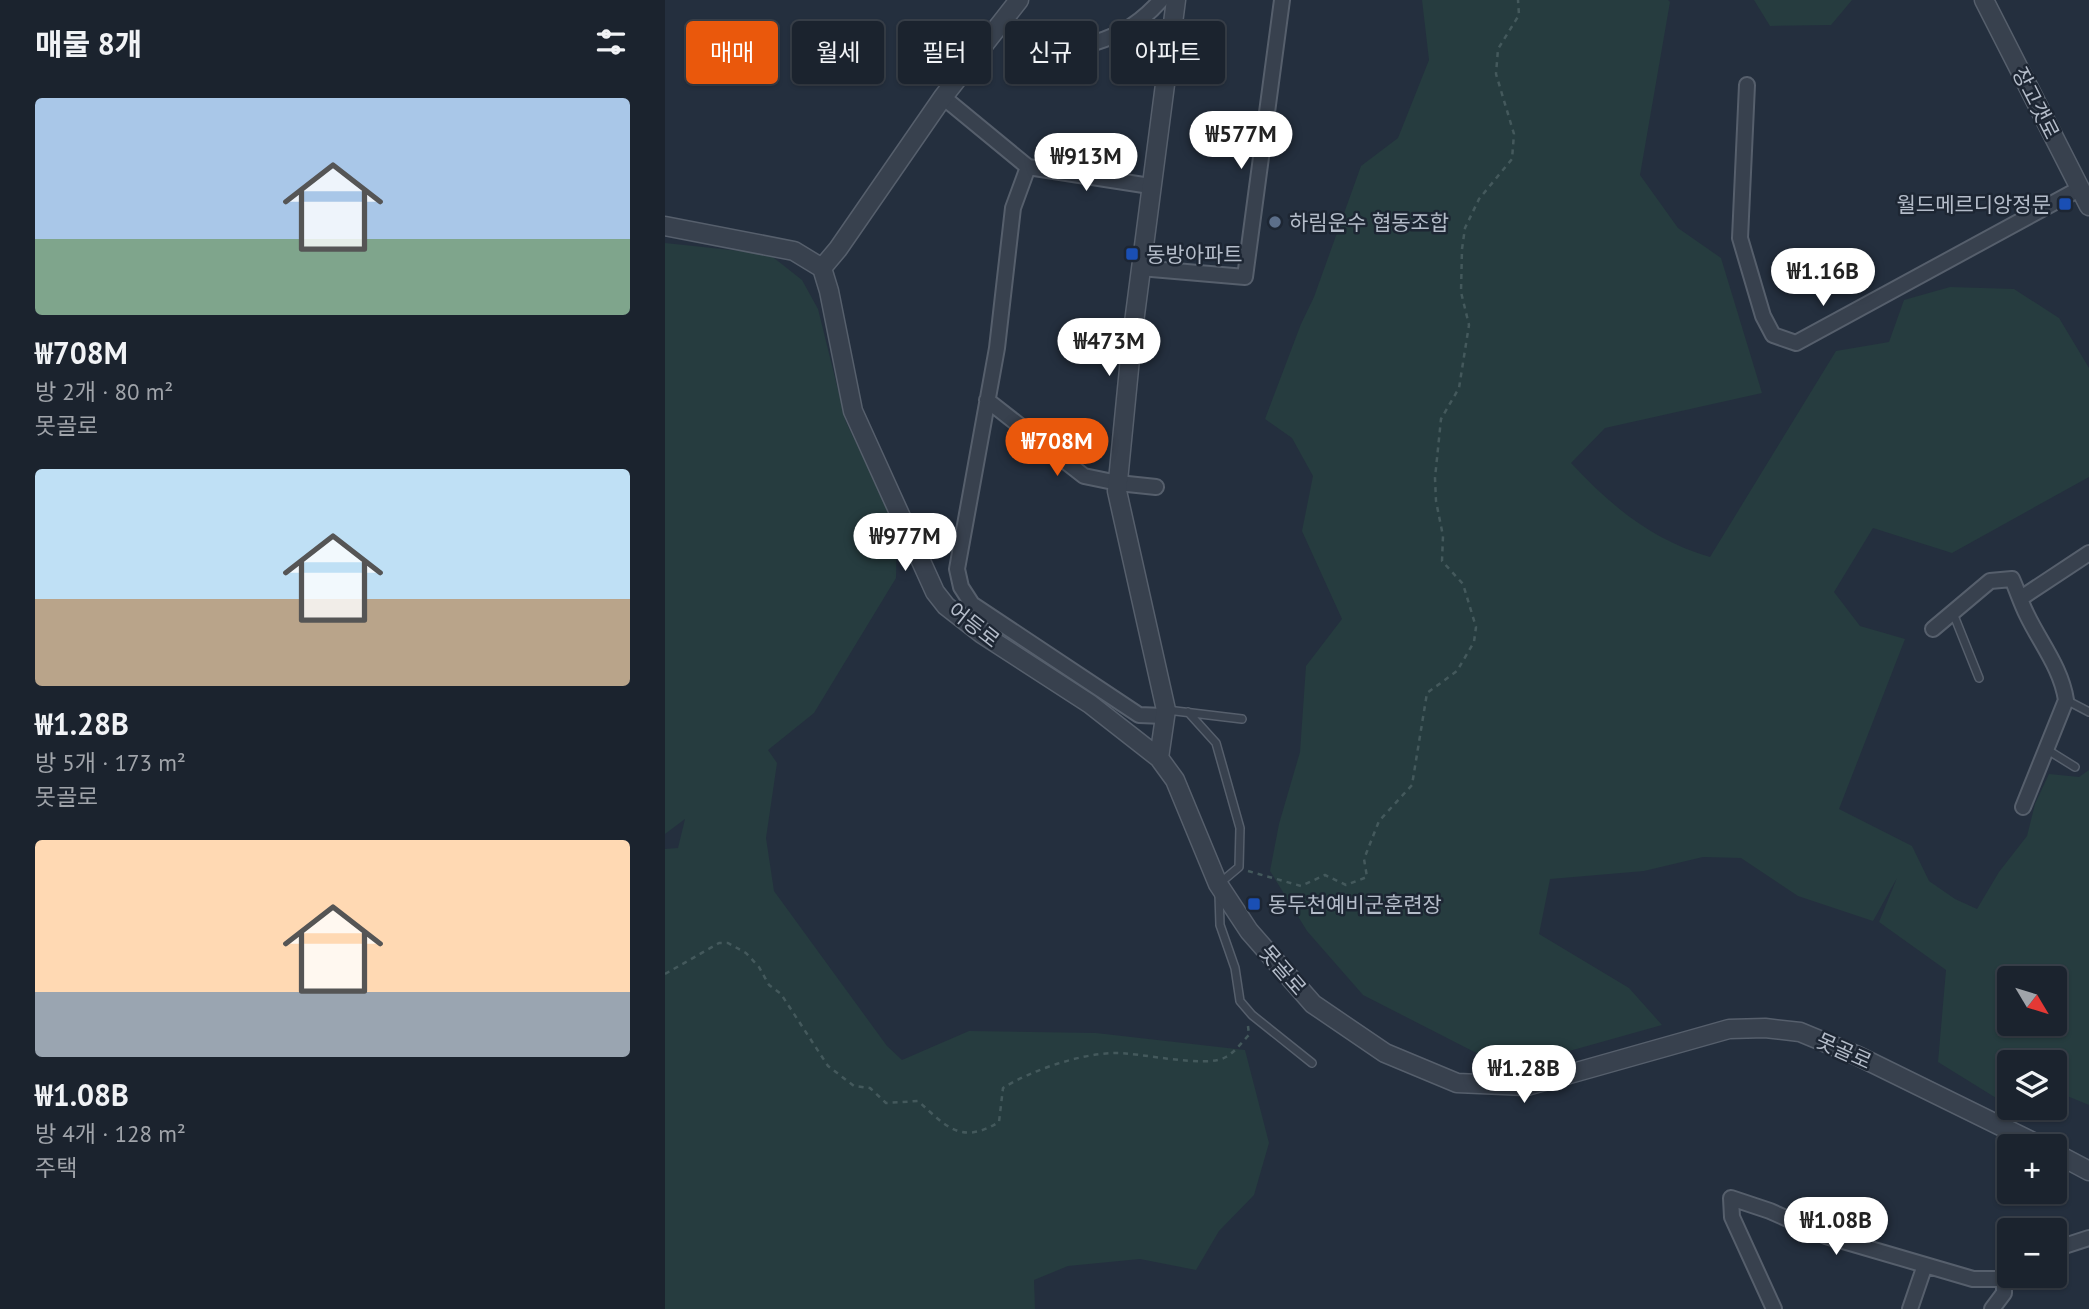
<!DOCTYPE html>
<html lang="ko">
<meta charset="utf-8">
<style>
:root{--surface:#1b232e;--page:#242b36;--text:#f1f3f6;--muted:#a0a4aa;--line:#39404a;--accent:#ea580c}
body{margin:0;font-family:"PT Sans","Noto Sans KR",sans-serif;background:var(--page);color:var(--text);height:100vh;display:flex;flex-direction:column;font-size:26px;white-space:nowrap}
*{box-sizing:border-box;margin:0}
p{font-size:23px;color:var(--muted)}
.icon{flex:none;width:38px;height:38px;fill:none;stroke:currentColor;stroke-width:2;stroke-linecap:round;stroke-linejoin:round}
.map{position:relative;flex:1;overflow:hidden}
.drawer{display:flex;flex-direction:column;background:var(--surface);width:665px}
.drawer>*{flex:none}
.guide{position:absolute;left:21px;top:21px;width:665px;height:63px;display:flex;gap:14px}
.needle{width:46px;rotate:128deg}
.controls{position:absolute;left:1332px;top:966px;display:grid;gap:14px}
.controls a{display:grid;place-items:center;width:70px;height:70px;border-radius:7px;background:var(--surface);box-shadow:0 2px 5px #0004,0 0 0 2px var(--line);font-size:35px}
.price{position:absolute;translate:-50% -60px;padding:0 16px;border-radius:24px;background:#fff;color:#222;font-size:23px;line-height:46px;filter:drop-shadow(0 2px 4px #0008)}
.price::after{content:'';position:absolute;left:50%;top:42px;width:21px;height:16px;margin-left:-10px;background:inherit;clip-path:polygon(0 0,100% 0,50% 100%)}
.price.active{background:var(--accent);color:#fff}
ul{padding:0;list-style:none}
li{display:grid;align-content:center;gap:14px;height:371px;padding:0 35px}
li span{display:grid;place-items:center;height:217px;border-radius:7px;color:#555}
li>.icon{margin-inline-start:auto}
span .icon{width:126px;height:126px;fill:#fffc;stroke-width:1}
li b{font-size:30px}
h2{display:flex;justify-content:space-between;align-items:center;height:84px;padding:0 35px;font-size:30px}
.chip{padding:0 24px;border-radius:7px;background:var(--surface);box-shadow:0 2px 5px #0004,0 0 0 2px var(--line);font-size:24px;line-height:63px}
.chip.active{background:var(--accent);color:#fff}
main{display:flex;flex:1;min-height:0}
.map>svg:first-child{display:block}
.green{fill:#263c3f;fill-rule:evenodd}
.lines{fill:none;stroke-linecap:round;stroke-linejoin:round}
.service-casing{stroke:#565f6c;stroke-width:10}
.minor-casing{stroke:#565f6c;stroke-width:18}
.tertiary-casing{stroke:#565f6c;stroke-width:21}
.path{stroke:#44595c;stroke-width:2.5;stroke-dasharray:5 5;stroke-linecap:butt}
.service{stroke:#38414e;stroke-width:7}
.minor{stroke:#38414e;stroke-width:14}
.tertiary{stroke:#38414e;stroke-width:18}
.transit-dot{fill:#1a4fb4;stroke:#1d2633;stroke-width:2.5}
.service-dot{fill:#5c6f8a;stroke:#1d2633;stroke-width:2.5}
.labels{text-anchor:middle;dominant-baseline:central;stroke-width:5;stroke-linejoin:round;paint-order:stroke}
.street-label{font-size:21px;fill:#b4bcc9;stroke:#1d2633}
.poi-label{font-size:21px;fill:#b4bcc9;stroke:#1d2633;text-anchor:start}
</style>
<main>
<section class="drawer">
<h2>매물 8개<svg class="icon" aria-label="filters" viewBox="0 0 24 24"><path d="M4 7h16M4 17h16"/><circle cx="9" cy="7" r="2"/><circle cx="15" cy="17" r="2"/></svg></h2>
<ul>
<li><span style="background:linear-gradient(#a9c7e8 65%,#7fa58c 0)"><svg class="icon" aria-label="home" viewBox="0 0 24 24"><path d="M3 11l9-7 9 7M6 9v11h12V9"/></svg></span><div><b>₩708M</b><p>방 2개 · 80 m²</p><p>못골로</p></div></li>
<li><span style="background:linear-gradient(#bfe0f5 60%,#b9a48a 0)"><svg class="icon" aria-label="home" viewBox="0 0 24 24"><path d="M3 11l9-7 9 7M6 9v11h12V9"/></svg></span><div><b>₩1.28B</b><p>방 5개 · 173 m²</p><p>못골로</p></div></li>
<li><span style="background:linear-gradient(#ffd9b3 70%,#9aa5b1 0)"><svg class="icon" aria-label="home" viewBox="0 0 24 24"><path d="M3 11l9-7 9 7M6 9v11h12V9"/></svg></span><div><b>₩1.08B</b><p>방 4개 · 128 m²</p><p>주택</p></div></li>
</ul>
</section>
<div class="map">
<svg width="1424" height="1309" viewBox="0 0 1424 1309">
<rect width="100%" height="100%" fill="#242f3e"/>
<!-- green -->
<path class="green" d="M757 0H1003L1005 2 975 175 1013 228 1056 258 1097 393 940 428 906 463C947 507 987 540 1045 557L1171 351 1224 342 1239 300 1285 287 1349 289 1394 318 1424 368V477L1287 553 1208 528 1169 592 1195 626 1240 639 1174 809 1247 846 1264 881 1290 899 1312 909 1334 872 1362 836 1370 804 1384 774 1414 777 1424 770V1105L1390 1091V1062H1344V1106L1273 1062 1281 970 1214 922 1232 878 1208 921 1133 896 1076 858 1038 857 979 871 885 879 874 934 964 988 997 1025 883 1057 831 1063 698 995 642 931 605 871 614 824 635 752 641 666 677 619 637 531 648 476 627 438 600 419 636 324 649 297 696 166 733 138 764 60ZM1344 978H1390V1024H1344Z
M1089 0H1187L1166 25 1105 26Z
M0 243 104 254 137 280 153 309 181 422 232 527 231 578 149 713 103 750 112 763 101 838 109 891 222 1046 237 1060 304 1031 431 1033 580 1050 604 1143 589 1195 554 1231 531 1270 475 1259 403 1266 369 1280 370 1309H0V849L13 848 20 819 0 834Z"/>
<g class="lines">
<!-- service casing -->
<g class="service-casing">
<path id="service" d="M1288 613 1314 678
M1401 700 1424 712
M502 710 577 719
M523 712 551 743 575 828 574 867 555 883
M1381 749 1410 767
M554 894 555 925 570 968 575 1001 587 1015 647 1063"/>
</g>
<!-- minor casing -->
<g class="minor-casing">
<path id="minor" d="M412 48C449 38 470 29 496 0
M1082 85 1075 238 1098 316 1108 335 1131 343 1414 189
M278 97 363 167
M363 167 348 208 332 348 292 569 296 587 307 604 474 715 499 716
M363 167 485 186
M475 268 580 277 617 0
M322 400 419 476 453 483 491 487
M1356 598 1424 553
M1268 629 1325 581 1347 579C1352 590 1356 603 1362 615 1376 644 1396 668 1401 700L1358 807
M1390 1249 1424 1238
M1109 1309 1067 1217 1066 1198 1105 1211 1161 1236 1308 1279H1339L1344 1275
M1245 1309 1260 1265
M1327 1309 1339 1293V1279"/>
</g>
<!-- tertiary casing -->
<g class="tertiary-casing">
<path id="tertiary" d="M1319 0 1424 206
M0 226 129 251 157 268 164 291 188 411 270 592 281 606 317 634 425 704 494 758 510 780 553 884 584 931 648 1004 720 1053 792 1083 862 1086 1064 1029 1100 1028 1135 1032 1193 1056 1376 1146
M157 268 173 249 278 97 354 0
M494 758 501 710 452 491 467 338 511 0
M1390 1153 1424 1171"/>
</g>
<!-- path -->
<path class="path" d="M583 871 636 886 660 875 681 885 702 877 699 859 714 821 747 785 762 693 792 671 809 642 811 627 798 584 777 561 778 536 771 501 770 478 776 419 794 388 804 325 796 292 797 249 800 228 814 199 847 159 849 134 831 74 833 49 854 15 853 0
M0 974 54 943H63L81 953 94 967 104 985 116 994 163 1066 189 1086 205 1088 221 1103 253 1101C282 1127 296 1145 334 1122L338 1088C367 1070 414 1054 449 1053 474 1052 540 1069 561 1057 569 1053 577 1042 584 1035L583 1026"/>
<!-- service -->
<use href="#service" class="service"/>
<!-- minor -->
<use href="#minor" class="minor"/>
<!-- tertiary -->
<use href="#tertiary" class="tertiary"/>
</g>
<!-- markers -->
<g class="transit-dot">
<rect x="1393" y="197" width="14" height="14" rx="3.5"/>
<rect x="460" y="247" width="14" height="14" rx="3.5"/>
<rect x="582" y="897" width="14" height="14" rx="3.5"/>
</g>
<circle class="service-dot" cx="610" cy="222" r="7"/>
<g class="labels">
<!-- street labels -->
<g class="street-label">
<text transform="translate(1371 103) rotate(63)">장고갯로</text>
<text transform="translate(309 625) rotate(38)">어등로</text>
<text transform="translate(618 970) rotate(49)">못골로</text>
<text transform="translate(1179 1051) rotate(24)">못골로</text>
</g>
<!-- poi labels -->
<g class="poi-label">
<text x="1386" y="204" text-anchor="end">월드메르디앙정문</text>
<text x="624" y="222">하림운수 협동조합</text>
<text x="481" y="254">동방아파트</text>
<text x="603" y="904">동두천예비군훈련장</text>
</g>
</g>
</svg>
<div class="controls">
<a><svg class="needle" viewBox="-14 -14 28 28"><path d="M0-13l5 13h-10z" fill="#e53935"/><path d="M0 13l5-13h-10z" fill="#a0a4aa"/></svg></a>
<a><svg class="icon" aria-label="layers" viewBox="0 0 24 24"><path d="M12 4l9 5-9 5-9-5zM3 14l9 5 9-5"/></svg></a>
<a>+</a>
<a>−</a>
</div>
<b class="price" style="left:576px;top:171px">₩577M</b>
<b class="price" style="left:421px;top:193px">₩913M</b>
<b class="price" style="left:1158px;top:308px">₩1.16B</b>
<b class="price" style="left:444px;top:378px">₩473M</b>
<b class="price active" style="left:392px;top:478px">₩708M</b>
<b class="price" style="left:240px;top:573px">₩977M</b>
<b class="price" style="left:859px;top:1105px">₩1.28B</b>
<b class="price" style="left:1171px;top:1257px">₩1.08B</b>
<div class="guide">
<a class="chip active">매매</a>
<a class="chip">월세</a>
<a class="chip">필터</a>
<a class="chip">신규</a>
<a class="chip">아파트</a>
</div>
</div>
</main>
